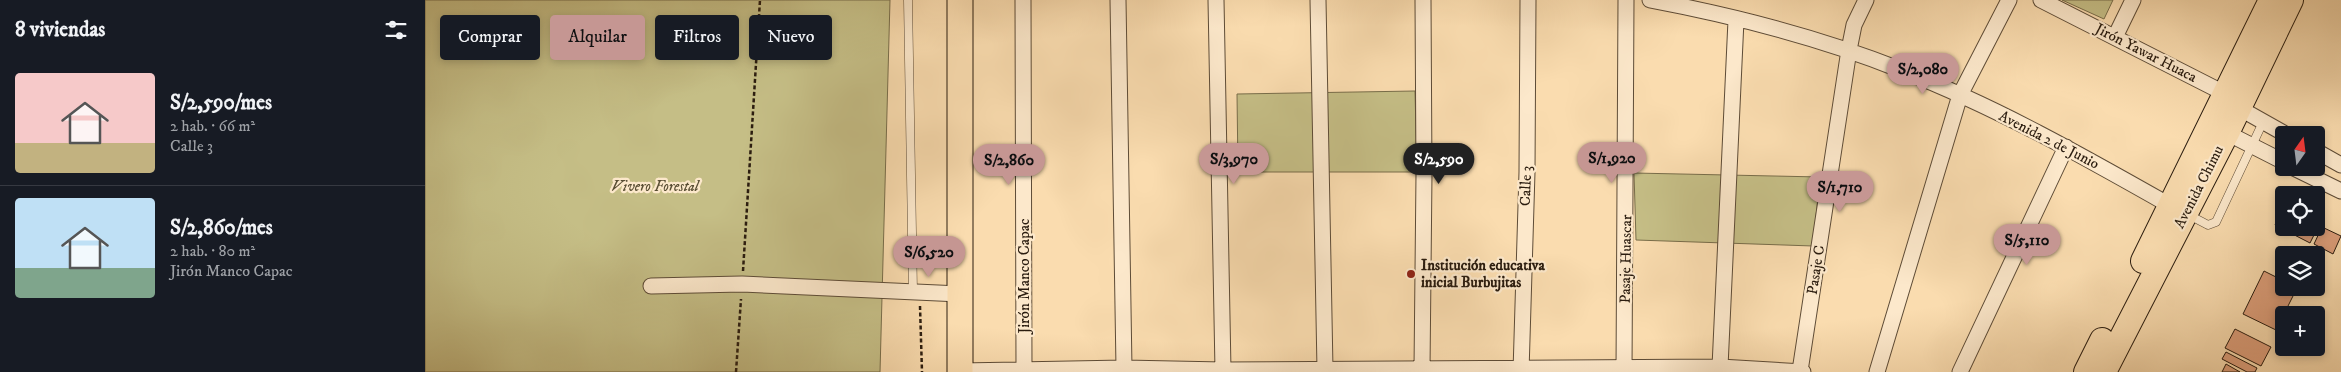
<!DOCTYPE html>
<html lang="es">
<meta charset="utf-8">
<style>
:root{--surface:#171b24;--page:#20242c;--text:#f1f3f6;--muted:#9ea1a6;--line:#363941;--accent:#c59692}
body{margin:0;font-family:"IM FELL DW Pica",serif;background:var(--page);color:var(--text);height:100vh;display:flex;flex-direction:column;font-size:19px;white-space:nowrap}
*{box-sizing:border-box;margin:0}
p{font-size:16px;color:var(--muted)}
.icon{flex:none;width:28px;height:28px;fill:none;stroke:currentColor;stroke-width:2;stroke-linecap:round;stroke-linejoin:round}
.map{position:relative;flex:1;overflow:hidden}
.details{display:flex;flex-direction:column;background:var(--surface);width:425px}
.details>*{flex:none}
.top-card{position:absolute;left:15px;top:15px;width:475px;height:45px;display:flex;gap:10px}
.needle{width:32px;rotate:14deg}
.fabs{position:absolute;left:1850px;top:126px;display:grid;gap:10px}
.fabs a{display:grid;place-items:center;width:50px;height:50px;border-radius:5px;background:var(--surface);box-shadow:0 2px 8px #0003;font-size:25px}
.price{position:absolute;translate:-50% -42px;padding:0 11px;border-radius:18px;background:var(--accent);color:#111;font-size:16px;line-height:32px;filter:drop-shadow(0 1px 2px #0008)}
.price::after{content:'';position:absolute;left:50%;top:30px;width:15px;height:11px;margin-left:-8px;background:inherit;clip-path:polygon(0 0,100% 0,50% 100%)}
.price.on{background:#222;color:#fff}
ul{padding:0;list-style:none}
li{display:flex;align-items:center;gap:15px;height:125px;padding:0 15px}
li+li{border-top:1px solid var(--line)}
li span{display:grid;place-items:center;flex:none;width:140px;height:100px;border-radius:5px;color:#555}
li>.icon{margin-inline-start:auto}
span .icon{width:60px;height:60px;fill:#fffc;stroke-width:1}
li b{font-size:21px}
h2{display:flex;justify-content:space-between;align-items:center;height:60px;padding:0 15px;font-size:21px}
.pill{padding:0 18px;border-radius:5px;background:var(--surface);box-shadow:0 2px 8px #0003;font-size:18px;line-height:45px}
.pill.on{background:var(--accent);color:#111}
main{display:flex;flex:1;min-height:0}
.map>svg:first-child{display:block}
.green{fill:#c5be86;stroke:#786d4a}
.building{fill:#dc9e7a;stroke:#2a1c0f}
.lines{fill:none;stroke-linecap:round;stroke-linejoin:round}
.service-casing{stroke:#5e4c37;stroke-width:9}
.minor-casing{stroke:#5e4c37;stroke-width:17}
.primary-casing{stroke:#2a1c0f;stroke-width:26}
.trunk-casing{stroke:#2a1c0f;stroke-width:27}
.path{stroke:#2a1c0f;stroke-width:2.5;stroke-dasharray:4 2.5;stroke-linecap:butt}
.service{stroke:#fce8cb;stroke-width:8}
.minor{stroke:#fce8cb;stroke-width:15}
.primary{stroke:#fadcaf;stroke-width:24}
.trunk{stroke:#fadcaf;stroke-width:25}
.poi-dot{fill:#8f2418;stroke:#fce8cb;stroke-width:2}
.labels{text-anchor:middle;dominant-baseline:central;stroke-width:4.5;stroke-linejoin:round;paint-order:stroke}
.street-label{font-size:15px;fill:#2a1c0f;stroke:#fce8cb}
.park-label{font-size:15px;font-style:italic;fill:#584d33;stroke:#fce8cb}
.poi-label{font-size:15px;font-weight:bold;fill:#2a1c0f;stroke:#fce8cb;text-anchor:start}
</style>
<main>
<section class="details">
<h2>8 viviendas<svg class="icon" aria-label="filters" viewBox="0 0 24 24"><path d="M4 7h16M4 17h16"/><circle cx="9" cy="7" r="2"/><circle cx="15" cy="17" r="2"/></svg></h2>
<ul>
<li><span style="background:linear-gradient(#f6c9c9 70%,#c2b280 0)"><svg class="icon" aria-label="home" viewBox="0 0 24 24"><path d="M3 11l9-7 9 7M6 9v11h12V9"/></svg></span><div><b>S/2,590/mes</b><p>2 hab. · 66 m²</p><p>Calle 3</p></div></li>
<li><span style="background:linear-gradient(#bfe0f5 70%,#7fa58c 0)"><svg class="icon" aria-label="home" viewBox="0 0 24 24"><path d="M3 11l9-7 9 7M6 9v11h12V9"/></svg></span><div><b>S/2,860/mes</b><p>2 hab. · 80 m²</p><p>Jirón Manco Capac</p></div></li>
</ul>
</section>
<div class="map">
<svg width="1916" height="372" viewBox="0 0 1916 372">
<rect width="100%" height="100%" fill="#fadcaf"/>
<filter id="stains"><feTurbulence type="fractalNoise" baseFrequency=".004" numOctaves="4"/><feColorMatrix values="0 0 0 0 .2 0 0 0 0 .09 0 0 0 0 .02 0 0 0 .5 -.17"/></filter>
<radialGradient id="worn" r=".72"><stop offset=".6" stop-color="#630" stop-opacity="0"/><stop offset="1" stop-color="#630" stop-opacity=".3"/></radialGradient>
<!-- green -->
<path class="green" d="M0 0H465L455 372H0Z
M1637 0H1688L1679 19Z
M990 91 992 172H813L812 94Z
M1209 173 1395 177 1388 246 1211 240Z"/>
<!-- building -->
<path class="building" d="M1859 208V228H1891V224L1894 225 1885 243 1850 225Z
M1897 227 1916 236 1908 254 1889 244Z
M1839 271 1859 281V288H1872L1851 330 1818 314Z
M1810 329 1846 347 1836 366 1800 348Z
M1801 352 1832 368 1830 372H1822L1797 359Z
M1801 364 1815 372H1797Z"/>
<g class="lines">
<!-- service casing -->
<g class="service-casing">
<path id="service" d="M483 0 488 292
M1764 215 1783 225 1791 222 1838 122"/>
</g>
<!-- minor casing -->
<g class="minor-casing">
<path id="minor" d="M598 0 599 371
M693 0 699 368
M791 0 798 370
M893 0 900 369
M1225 0C1310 16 1396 38 1476 70 1572 107 1663 159 1753 210
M1616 0 1799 93
M1690 37 1708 0
M1814 108 1862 135
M1802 133 1859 162
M1891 151 1916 165
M1869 168 1916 191
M226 286 317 284 535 294
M1295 367 1311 20
M997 369 999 174 998 0
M535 371 699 368 798 370 1295 367 1378 372
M1375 371 1424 50 1429 25 1441 0
M1096 372 1102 172 1103 0
M1199 372 1201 0
M1452 372 1535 95 1584 0
M1535 372 1641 147"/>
</g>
<!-- primary casing -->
<g class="primary-casing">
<path id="primary" d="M1718 261 1846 0
M1661 372 1677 340
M1679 372 1802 133 1866 0"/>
</g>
<!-- trunk casing -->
<g class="trunk-casing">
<path id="trunk" d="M535 0V372"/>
</g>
<!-- path -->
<path class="path" d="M318 271 335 0
M495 306 497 372
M311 372 316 299"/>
<!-- service -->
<use href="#service" class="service"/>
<!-- minor -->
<use href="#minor" class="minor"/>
<!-- primary -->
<use href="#primary" class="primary"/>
<!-- trunk -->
<use href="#trunk" class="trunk"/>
</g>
<!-- markers -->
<circle class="poi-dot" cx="986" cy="274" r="5"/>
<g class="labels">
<!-- street labels -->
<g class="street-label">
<text transform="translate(1721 53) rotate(27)">Jirón Yawar Huaca</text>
<text transform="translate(1624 140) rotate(27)">Avenida 2 de Junio</text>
<text transform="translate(1101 186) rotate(-88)">Calle 3</text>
<text transform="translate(1774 187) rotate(-63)">Avenida Chimu</text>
<text transform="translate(1201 259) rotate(-89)">Pasaje Huascar</text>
<text transform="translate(1391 270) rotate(-81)">Pasaje C</text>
<text transform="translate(599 276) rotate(-90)">Jirón Manco Capac</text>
</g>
<!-- park labels -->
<g class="park-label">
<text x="230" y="186">Vivero Forestal</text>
</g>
<!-- poi labels -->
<g class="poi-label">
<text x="996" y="265">Institución educativa<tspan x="996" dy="17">inicial Burbujitas</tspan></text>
</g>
</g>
<rect width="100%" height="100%" filter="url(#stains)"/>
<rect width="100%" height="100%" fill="url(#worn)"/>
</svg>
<div class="fabs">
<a><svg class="needle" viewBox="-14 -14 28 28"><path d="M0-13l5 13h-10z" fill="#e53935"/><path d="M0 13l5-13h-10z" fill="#9ea1a6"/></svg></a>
<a><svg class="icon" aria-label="locate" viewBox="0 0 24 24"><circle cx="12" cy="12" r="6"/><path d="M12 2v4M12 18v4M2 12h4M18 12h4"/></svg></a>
<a><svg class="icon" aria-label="layers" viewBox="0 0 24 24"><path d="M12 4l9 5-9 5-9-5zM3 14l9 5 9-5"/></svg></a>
<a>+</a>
</div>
<b class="price" style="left:1498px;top:95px">S/2,080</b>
<b class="price" style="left:1187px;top:184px">S/1,920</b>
<b class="price" style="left:809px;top:185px">S/3,970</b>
<b class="price on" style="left:1014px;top:185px">S/2,590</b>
<b class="price" style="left:584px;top:186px">S/2,860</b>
<b class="price" style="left:1415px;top:213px">S/1,710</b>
<b class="price" style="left:1602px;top:266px">S/5,110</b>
<b class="price" style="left:504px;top:278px">S/6,520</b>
<div class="top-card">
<a class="pill">Comprar</a>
<a class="pill on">Alquilar</a>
<a class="pill">Filtros</a>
<a class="pill">Nuevo</a>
</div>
</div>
</main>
